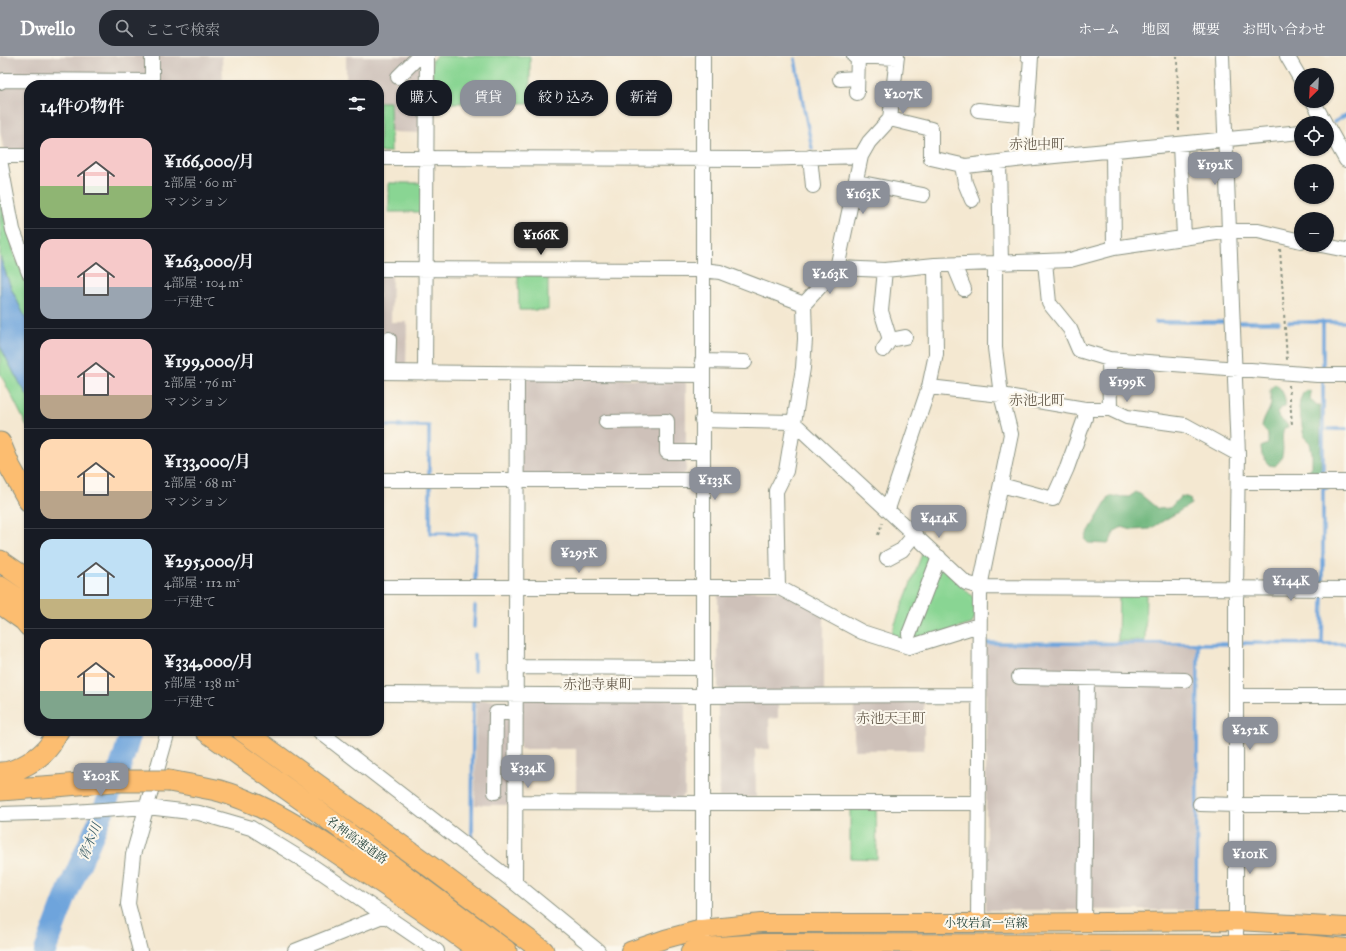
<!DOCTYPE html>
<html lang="ja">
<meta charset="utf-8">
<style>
:root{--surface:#171b24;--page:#242831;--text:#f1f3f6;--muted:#9ea1a6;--line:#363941;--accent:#8c9099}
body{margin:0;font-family:"IM FELL Great Primer","Noto Serif JP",serif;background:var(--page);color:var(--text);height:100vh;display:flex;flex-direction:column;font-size:15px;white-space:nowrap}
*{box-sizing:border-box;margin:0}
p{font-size:13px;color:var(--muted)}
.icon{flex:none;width:22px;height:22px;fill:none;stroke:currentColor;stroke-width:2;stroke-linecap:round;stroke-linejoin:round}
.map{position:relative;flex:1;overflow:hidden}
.side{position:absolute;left:24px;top:24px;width:360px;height:656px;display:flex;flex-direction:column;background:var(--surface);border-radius:16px;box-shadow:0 1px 3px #0004}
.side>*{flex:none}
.top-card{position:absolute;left:396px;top:24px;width:380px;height:36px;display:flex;gap:8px}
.needle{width:26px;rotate:204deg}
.controls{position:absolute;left:1294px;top:12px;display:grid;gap:8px}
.controls a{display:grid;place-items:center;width:40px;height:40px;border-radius:50%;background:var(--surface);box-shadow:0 1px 3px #0004;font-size:20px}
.price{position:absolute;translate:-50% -34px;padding:0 9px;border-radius:8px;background:var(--accent);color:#fff;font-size:13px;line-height:26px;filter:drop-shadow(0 1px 2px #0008)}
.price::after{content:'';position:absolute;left:50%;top:24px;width:12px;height:9px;margin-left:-6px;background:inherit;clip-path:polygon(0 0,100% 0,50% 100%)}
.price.on{background:#222;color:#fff}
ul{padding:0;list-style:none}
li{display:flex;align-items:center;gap:12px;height:100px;padding:0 16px}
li+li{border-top:1px solid var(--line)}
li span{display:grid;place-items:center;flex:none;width:112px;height:80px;border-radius:12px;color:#555}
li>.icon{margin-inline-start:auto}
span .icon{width:48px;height:48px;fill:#fffc;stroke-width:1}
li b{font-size:17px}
h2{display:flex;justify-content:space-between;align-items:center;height:48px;padding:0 16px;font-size:17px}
.tag{padding:0 14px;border-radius:16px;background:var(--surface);box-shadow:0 1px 3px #0004;font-size:14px;line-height:36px}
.tag.on{background:var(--accent);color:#fff}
header{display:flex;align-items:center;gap:24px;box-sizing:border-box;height:56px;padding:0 20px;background:var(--accent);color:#fff}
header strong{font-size:19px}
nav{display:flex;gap:22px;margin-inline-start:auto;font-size:14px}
.search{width:280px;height:36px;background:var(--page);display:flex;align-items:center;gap:10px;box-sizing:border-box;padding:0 14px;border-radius:16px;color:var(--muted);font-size:15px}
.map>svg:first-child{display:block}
.industrial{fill:#cec1b9}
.green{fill:#89d593;stroke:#548964}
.forest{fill:#6eb67d;stroke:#467a58}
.water{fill:#6ea4dc;stroke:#467088}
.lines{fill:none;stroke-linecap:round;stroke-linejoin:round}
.stream{stroke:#6ea4dc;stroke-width:3.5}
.river{stroke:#6ea4dc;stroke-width:22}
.minor-casing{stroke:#8a9282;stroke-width:16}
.major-casing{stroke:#8a9282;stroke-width:20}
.highway-casing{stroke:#8a9282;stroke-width:23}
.path{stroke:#8a9282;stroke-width:2;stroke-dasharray:3 3;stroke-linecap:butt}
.minor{stroke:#fff;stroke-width:14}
.major{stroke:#fcbd6f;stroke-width:18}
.highway{stroke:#fcbd6f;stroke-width:21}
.highway-bridge-casing{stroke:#8a9282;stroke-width:23;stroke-linecap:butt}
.highway-bridge{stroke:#fcbd6f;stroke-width:21}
.labels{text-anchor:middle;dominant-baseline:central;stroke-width:4;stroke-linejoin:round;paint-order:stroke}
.street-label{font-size:12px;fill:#1f3d34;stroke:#fbf7ec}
.water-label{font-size:13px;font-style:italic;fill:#375c66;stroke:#fbf7ec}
.quarter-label{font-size:14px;fill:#675d4e;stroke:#fbf7ec}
</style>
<header>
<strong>Dwello</strong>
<div class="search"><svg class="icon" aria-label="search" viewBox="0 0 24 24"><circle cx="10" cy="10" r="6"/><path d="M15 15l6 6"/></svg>ここで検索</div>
<nav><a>ホーム</a><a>地図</a><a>概要</a><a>お問い合わせ</a></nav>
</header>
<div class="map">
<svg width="1346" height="895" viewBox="0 0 1346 895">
<rect width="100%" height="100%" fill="#fbf7ec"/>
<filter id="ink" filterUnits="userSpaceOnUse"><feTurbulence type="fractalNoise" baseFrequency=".025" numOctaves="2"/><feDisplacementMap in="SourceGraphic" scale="8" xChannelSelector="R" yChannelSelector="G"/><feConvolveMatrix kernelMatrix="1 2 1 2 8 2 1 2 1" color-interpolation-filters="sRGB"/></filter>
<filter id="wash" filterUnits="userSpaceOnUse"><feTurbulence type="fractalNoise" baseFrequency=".012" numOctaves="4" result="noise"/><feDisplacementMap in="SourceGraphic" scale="16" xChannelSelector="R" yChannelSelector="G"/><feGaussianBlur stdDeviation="0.9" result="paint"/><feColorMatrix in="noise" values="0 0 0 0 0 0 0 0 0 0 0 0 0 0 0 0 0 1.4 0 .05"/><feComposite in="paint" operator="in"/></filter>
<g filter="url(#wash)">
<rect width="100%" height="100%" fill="#f4e8d1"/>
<!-- industrial -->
<path class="industrial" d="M0 0H146L147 29H29V95H9L3 91 0 74Z
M159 0H222L223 29H157V3Z
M346 0H415L423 7V77L391 76 390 46H379V29H346Z
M379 217H392L391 266H407L406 311H379Z
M527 322 681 323 686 327V416L682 420 526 419 521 415V328Z
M722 535H780L824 559V636H722L718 632V540Z
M986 589H1196L1194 854H986Z
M525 643H680L685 649V738L681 743 576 742V693H520V647Z
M476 644H505L511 650 509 749H475Z
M778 644V662L769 663 770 693H755L756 741 719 742 718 646Z
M854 644H924V694H854Z"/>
<!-- green -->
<path class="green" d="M436 0H530V47H433L432 4Z
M379 46H390L391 96H379Z
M389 127H422V156H389Z
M0 138 5 165 15 200 29 233V269L11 232 0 201Z
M518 217H548V254H519Z
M0 290 15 319 29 342V374L0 317Z
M924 493 975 543V561L972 568 909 587 890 581Z
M1119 536H1146L1145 585H1118Z
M850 752H876L877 803 850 802Z"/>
<!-- forest -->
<path class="forest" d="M1275 328C1282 332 1287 343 1285 351L1281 352 1277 357 1279 362 1287 368 1288 371 1284 372C1279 386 1289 398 1275 410L1269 409 1262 399 1261 391 1268 388V378L1262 371C1263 363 1269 356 1271 348 1271 344 1270 339 1270 334Z
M1307 334 1311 336 1310 344 1316 349H1320L1321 419 1307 421V417L1312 410V398L1310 387 1304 381 1299 352 1300 344 1303 337Z
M1136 436 1140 438 1158 453 1170 452 1181 440 1190 442 1191 448 1150 473 1132 474 1122 471 1115 475 1109 487 1108 488 1088 487 1085 484 1086 480 1110 440 1129 441Z"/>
<!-- water -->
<path class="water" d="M0 201 11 232 29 269V342L15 319 0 290Z"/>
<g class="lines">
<!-- stream -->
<path class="stream" d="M795 3 803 47 812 92
M1334 66 1346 59
M1156 266H1227
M1239 266H1279
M1289 266H1323
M1323 313V266H1346
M379 370H429V420
M1328 373H1346
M1323 421V324
M430 429V477L476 478 475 527
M1323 527V432H1327
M474 571 475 550
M985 587 1231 588
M1243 587 1322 588 1323 540
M1322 588H1346
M474 615V599
M472 780 473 645
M1196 854 1198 587"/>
<!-- river -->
<path class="river" d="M45 895C53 875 60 855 68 835 91 782 117 730 131 675"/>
</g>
</g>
<g filter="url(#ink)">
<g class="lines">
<!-- minor casing -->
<g class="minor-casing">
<path id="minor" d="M152 0V29
M854 0 897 2
M897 0 890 63 869 86 861 100 837 212 804 248 805 283 803 312 786 415 776 435 778 531 862 576 909 591 979 569
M1222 0 1238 398 1236 532V895
M1287 0 1301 24
M398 21 419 0
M840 23 857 22
M0 26 4 24 152 25
M857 37 858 0
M1313 45 1325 67
M978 54 1028 59
M890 63 931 73V102L966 110 1024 103 1301 76
M1327 70 1346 104
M1180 88 1184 182
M1113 95 1114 192
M0 100H29
M810 101 813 130
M379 102 758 103 861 100
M1024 103 1031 1 1028 0
M0 104 13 174 29 217
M999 106 1001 207
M962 109 965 127 972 144
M857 126 923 139
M1321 189 1346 194
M1045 206 1049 247 1070 273 1079 294 1109 303 1317 319H1346
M995 207 1070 204 1114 192 1230 175H1258L1301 185
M954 209 964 233
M837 212 885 214 935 209 995 207V292L1001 339 1011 378 980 531 978 867
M379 213 703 214 720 216 804 248
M885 214 881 255 890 284
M883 294 890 284 905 281
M1109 303 1110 353
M702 305 745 306
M379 316 703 319
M388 316 389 283
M425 317 427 0
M929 331 1001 339 1085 353H1110L1127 361 1185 369 1238 398
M702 364 793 366 966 527 980 531 1346 533
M606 366 667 365V396H702
M379 424H702
M1238 426H1346
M1001 429 1053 443 1067 412 1085 362V353
M888 453 929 331 936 298 935 209
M887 502 902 494 915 478
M379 531H778
M909 578 939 501
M516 611 702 612
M1019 621 1185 624
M379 638 702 640 979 639
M1237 640H1346
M319 675 515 827 598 895
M495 736 496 657H516
M515 746 702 747H979
M1200 748 1237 749H1346
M0 758 73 756 147 751 199 757 251 772 311 809 437 895
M515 827 517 318
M1084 866 1087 622
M703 882V0
M140 895 128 848 133 799 168 675
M295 895 385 859"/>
</g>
<!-- major casing -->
<g class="major-casing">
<path id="major" d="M630 895 665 883 702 873 761 867H978L1237 865 1346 871
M690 895 703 891 763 887 1306 888 1346 892"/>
</g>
<!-- highway casing -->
<g class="highway-casing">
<path id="highway" d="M0 387 10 411 29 445
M0 505 29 525
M0 531 27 549
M0 547 24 564 29 570
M206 675 308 748 506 895
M243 675 432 812 543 895
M0 717C16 717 41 702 50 689 53 684 55 679 58 675
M169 725C186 728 203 731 220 735 271 750 317 783 360 812 401 839 441 866 480 895
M0 734 56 730"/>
</g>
<!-- path -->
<path class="path" d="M1177 0 1179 75
M1280 193 1287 304
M1289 329 1292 369
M878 479 882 467"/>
<!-- minor -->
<use href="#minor" class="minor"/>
<!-- major -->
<use href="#major" class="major"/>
<!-- highway -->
<use href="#highway" class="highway"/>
<!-- highway-bridge casing -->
<g class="highway-bridge-casing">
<path id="highway-bridge" d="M56 730 113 725H169"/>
</g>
<!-- highway-bridge -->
<use href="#highway-bridge" class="highway-bridge"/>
</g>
</g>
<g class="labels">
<!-- street labels -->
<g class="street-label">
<text transform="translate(357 784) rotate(36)">名神高速道路</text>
<text x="986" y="867">小牧岩倉一宮線</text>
</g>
<!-- water labels -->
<g class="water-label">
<text transform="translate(90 786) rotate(-68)">青木川</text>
</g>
<!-- quarter labels -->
<g class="quarter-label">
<text x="1037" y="88">赤池中町</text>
<text x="1037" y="344">赤池北町</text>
<text x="598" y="628">赤池寺東町</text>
<text x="891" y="662">赤池天王町</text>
</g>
</g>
</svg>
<div class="controls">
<a><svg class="needle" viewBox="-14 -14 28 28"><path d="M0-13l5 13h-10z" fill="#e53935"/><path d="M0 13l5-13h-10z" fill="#9ea1a6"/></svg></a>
<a><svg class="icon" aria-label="locate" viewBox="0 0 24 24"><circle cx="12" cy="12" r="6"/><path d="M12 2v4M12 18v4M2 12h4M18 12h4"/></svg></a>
<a>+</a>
<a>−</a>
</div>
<b class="price" style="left:903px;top:59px">¥207K</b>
<b class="price" style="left:1215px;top:130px">¥192K</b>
<b class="price" style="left:863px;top:159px">¥163K</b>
<b class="price on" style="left:541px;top:200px">¥166K</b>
<b class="price" style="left:830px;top:239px">¥263K</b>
<b class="price" style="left:1127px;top:347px">¥199K</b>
<b class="price" style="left:715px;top:445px">¥133K</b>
<b class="price" style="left:939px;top:483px">¥414K</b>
<b class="price" style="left:579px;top:518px">¥295K</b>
<b class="price" style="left:1291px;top:546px">¥144K</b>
<b class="price" style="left:1250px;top:695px">¥252K</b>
<b class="price" style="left:528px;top:733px">¥334K</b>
<b class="price" style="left:101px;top:741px">¥203K</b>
<b class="price" style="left:1250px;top:819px">¥101K</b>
<div class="top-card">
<a class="tag">購入</a>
<a class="tag on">賃貸</a>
<a class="tag">絞り込み</a>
<a class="tag">新着</a>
</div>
<section class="side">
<h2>14件の物件<svg class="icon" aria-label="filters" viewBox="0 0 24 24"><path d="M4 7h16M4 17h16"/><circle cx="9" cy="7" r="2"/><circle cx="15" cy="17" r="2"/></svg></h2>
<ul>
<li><span style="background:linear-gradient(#f6c9c9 60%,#8fb573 0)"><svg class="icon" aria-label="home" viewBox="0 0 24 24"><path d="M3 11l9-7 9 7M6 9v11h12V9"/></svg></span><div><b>¥166,000/月</b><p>2部屋 · 60 m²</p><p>マンション</p></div></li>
<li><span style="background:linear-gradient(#f6c9c9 60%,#9aa5b1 0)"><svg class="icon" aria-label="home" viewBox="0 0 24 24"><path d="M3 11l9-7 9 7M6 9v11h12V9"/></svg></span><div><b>¥263,000/月</b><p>4部屋 · 104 m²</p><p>一戸建て</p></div></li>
<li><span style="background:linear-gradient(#f6c9c9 70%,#b9a48a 0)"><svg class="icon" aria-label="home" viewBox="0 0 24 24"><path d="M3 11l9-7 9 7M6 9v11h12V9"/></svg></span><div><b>¥199,000/月</b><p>2部屋 · 76 m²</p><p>マンション</p></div></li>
<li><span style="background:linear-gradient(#ffd9b3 65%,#b9a48a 0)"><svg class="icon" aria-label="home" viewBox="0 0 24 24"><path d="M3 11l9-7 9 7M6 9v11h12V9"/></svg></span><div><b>¥133,000/月</b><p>2部屋 · 68 m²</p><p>マンション</p></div></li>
<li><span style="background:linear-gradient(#bfe0f5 75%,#c2b280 0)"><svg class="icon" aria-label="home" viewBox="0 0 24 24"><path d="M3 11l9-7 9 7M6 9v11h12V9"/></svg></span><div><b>¥295,000/月</b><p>4部屋 · 112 m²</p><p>一戸建て</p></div></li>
<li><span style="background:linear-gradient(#ffd9b3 65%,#7fa58c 0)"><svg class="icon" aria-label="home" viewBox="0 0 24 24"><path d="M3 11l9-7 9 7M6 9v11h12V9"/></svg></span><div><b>¥334,000/月</b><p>5部屋 · 138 m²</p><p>一戸建て</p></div></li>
</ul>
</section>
</div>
